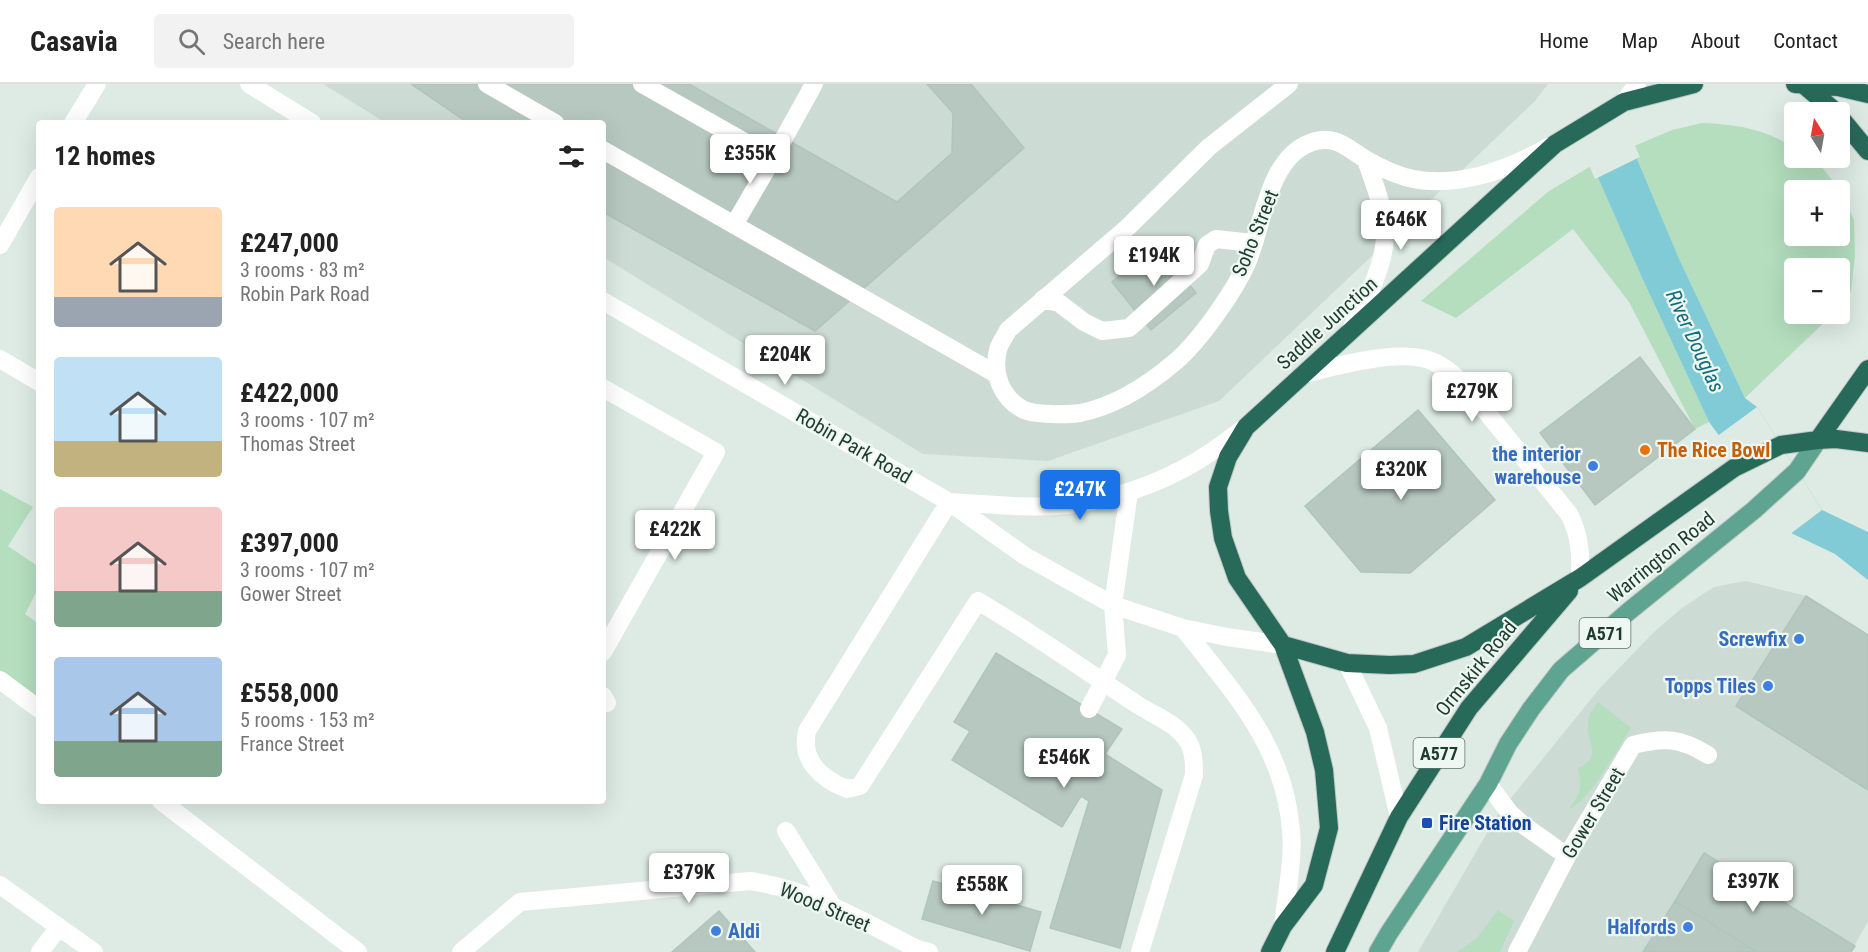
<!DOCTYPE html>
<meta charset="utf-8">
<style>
:root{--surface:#fff;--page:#f2f2f2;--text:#222;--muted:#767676;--line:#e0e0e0;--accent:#1a73e8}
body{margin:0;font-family:"Roboto Condensed",sans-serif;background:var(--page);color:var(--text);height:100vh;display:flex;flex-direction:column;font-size:22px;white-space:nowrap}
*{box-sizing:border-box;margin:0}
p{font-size:20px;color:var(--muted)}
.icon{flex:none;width:33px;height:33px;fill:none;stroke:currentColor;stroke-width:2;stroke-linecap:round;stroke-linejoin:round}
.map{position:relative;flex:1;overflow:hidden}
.side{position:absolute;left:36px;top:36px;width:570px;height:684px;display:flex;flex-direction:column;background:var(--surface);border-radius:6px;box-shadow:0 6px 24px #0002}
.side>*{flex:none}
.needle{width:39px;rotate:349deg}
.fabs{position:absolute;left:1784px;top:18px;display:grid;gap:12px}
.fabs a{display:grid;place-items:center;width:66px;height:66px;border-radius:6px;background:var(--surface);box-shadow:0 6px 24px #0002;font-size:30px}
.price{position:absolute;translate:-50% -51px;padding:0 14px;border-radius:6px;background:#fff;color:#222;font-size:20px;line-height:39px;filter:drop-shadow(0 2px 3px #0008)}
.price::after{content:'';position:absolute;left:50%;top:36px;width:18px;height:14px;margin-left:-9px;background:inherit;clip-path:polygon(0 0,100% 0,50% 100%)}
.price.on{background:var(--accent);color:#fff}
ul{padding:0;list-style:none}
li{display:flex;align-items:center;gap:18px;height:150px;padding:0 18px}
li span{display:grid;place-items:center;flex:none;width:168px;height:120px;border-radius:6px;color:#555}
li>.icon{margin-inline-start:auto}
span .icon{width:72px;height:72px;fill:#fffc;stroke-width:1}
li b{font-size:26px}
h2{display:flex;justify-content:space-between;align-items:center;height:72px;padding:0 18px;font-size:26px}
header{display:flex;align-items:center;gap:36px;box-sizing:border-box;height:84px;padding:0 30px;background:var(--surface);border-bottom:2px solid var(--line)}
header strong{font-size:28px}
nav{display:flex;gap:33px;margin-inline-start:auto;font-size:21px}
.search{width:420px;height:54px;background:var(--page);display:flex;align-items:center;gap:15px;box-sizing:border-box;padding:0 21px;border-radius:6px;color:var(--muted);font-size:22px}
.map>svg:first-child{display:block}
.built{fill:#ccdbd3}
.green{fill:#b4debe;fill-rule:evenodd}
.water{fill:#80cbd5}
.pier{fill:#ddebe4}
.building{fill:#b6c8c0;stroke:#b0c5bb;stroke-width:1.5}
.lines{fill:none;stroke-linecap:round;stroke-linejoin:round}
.major-casing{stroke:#c0c8c6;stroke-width:20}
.highway-casing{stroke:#c0c8c6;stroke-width:20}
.minor{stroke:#fff;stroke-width:18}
.major{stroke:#5ea490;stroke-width:18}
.highway{stroke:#286a5a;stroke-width:18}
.food-dot{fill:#e8710a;stroke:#eef7f2;stroke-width:2}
.shop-dot{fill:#3f7fe0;stroke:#eef7f2;stroke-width:2}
.transit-dot{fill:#1a4fb4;stroke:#eef7f2;stroke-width:2}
.labels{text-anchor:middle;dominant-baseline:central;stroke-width:4.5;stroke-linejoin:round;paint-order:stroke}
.shield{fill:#eef7f2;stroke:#5c736c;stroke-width:1.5}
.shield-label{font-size:18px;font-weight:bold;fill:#1e3b32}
.street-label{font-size:20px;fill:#1e3b32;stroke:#eef7f2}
.food-label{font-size:20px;font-weight:bold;fill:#c56008;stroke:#eef7f2;text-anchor:start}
.shop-label{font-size:20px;font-weight:bold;fill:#366cbe;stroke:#eef7f2;text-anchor:end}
.transit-label{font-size:20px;font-weight:bold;fill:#164399;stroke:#eef7f2;text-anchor:start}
.water-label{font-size:21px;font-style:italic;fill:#146d7b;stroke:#eef7f2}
</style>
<header>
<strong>Casavia</strong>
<div class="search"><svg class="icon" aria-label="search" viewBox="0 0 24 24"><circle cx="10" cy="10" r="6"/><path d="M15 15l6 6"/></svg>Search here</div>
<nav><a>Home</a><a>Map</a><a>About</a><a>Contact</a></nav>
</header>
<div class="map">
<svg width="1868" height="868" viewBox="0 0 1868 868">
<rect width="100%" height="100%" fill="#ddebe4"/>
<!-- built -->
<path class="built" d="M323 0H1548L1535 17 1219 317 1048 377 923 370 603 173V39H386Z
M1746 497 1806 512 1868 551V837L1851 868H1418L1498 730 1600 604 1654 548 1682 524 1714 503Z"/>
<!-- green -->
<path class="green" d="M1702 39C1735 40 1766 45 1794 64V74H1808L1821 82 1842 109 1854 136 1855 172 1851 207 1839 223V184H1794V230H1833L1745 314 1680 177 1632 63 1672 46ZM1794 106H1839V152H1794Z
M1593 81 1643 196 1709 338 1695 345 1629 218 1573 145 1456 234 1421 217 1549 107Z
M0 405 33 423 8 462 39 483V503L25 530 39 540V617L0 589Z
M1598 618 1631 644C1617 665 1591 716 1569 725 1581 708 1582 708 1578 684 1605 671 1585 659 1588 639 1588 631 1594 624 1598 618Z
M1498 826 1514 837 1500 868H1457L1477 854Z"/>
<!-- water -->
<path class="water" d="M1557 0 1632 63 1680 177 1745 314 1757 323 1822 426 1868 448V496L1835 470 1791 449 1709 338 1643 196Z"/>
<!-- pier -->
<path class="pier" d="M1554 0H1607L1640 73 1595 95Z
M1757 323 1822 426 1789 451 1716 353Z"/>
<!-- building -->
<path class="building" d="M411 0H689L897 118 952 69 953 29 927 0H971L1024 64 815 247 603 128V39H468Z
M1157 160 1196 209 1151 246 1112 198Z
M1640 273 1695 345 1595 421 1540 349Z
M1418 326 1495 416 1410 489 1361 488 1305 422Z
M1806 512 1868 551V706L1736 622Z
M996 569 1122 645 1105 670 1162 706 1120 864 1050 844 1089 717 1081 712 1062 743 952 676 970 647 954 638Z
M1704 769 1855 862 1851 868H1757L1675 817Z
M933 797 1041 828 1030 867 922 835Z
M1675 817 1757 868H1643Z
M719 827 755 868H672Z"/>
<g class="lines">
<!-- major casing -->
<g class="major-casing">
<path id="major" d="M1378 868 1389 849 1488 700 1508 660 1531 625 1561 586 1628 528 1754 426 1797 387 1818 356"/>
</g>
<!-- highway casing -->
<g class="highway-casing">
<path id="highway" d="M1795 0 1838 3 1868 10
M1804 1 1836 28
M1839 32 1868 67
M1818 356 1868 285
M1283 561 1347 579 1390 581 1414 580 1466 563 1580 494 1734 384 1781 361 1818 356 1836 355 1868 359
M1270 868 1283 842 1314 801 1329 744 1324 686 1315 648 1283 561 1237 494 1223 454 1219 427 1218 403 1228 373 1246 343 1555 60 1624 18 1694 0
M1335 868 1399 733 1469 624 1569 507"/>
</g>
<!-- minor -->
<path class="minor" d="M249 0 312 39
M487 0 555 39
M642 0 773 74
M1289 0 1209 63 1128 143 1008 246C1005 253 999 260 998 266 992 289 1001 313 1022 325 1032 331 1068 331 1080 329 1115 322 1148 301 1175 278 1199 258 1234 208 1247 179 1263 143 1267 75 1310 59 1335 49 1348 65 1367 76 1379 83 1392 89 1405 93 1453 106 1506 87 1548 63
M1624 18 1637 0
M73 39 97 0
M603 66 996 290
M734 141 773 74 814 0
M0 161 39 93
M1043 215 1059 219 1084 238 1102 247 1129 244 1200 180 1207 161 1216 155 1253 159
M603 217 949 418 1025 472 1113 521 1183 544 1227 553 1283 561
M1351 245C1366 218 1386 179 1385 148 1384 123 1374 99 1366 76
M0 275 39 298
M1304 290C1336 282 1404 263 1434 278 1447 284 1457 294 1467 304L1569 430C1580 451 1581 471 1580 494
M603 304 716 368 603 568
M949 418 807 647C800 677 822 695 847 705L860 702 978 517C1032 549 1083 585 1135 619 1152 631 1175 638 1187 656 1194 666 1194 679 1194 691L1140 868
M949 418C988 420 1028 425 1068 421 1112 416 1159 400 1197 377 1214 367 1230 354 1246 343
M1183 544C1233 608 1284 661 1291 746 1294 774 1286 813 1283 842
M1347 579 1378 644 1399 733
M0 596 39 625
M603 612 607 619
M1089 625 1117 571 1113 521 1129 408
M1488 700 1509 728 1522 740 1567 772
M161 717 358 868
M786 747 833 823
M0 801 94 868
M40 868 59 843
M461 868 520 818 750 797C809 805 865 838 917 865L929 868
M1517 868 1567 772 1633 661C1664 653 1681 654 1708 671"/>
<!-- major -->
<use href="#major" class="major"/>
<!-- highway -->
<use href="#highway" class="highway"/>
</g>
<!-- markers -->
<circle class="food-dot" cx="1645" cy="366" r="6"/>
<g class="shop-dot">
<circle cx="1593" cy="382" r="6"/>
<circle cx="1799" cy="555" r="6"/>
<circle cx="1768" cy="602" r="6"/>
<circle cx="1688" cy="843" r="6"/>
<circle cx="716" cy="847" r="6"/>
</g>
<rect class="transit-dot" x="1421" y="733" width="12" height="12" rx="3"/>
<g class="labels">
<!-- shield labels -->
<g class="shield">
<rect x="1579.5" y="534" width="51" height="30" rx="4.5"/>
<rect x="1413.5" y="654" width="51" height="30" rx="4.5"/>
</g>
<g class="shield-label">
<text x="1605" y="549">A571</text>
<text x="1439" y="669">A577</text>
</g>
<!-- street labels -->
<g class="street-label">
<text transform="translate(1255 149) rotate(-68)">Soho Street</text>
<text transform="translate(1327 239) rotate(-42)">Saddle Junction</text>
<text transform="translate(854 362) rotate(30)">Robin Park Road</text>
<text transform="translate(1661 473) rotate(-39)">Warrington Road</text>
<text transform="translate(1476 584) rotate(-51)">Ormskirk Road</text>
<text transform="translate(1593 729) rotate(-59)">Gower Street</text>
<text transform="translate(825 823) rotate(23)">Wood Street</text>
</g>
<!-- food labels -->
<g class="food-label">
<text x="1657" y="366">The Rice Bowl</text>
</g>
<!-- shop labels -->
<g class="shop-label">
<text x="1581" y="370">the interior<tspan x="1581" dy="23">warehouse</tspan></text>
<text x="1787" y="555">Screwfix</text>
<text x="1756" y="602">Topps Tiles</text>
<text x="1676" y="843">Halfords</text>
<text x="728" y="847" text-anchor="start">Aldi</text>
</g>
<!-- transit labels -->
<g class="transit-label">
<text x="1439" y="739">Fire Station</text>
</g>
<!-- water labels -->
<g class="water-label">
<text transform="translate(1695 257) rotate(65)">River Douglas</text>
</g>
</g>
</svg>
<div class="fabs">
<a><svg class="needle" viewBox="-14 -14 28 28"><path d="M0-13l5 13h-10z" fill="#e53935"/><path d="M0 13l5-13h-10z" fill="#767676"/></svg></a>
<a>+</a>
<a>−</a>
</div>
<b class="price" style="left:750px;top:101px">£355K</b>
<b class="price" style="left:1401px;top:167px">£646K</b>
<b class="price" style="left:1154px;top:203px">£194K</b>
<b class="price" style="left:785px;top:302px">£204K</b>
<b class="price" style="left:1472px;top:339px">£279K</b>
<b class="price" style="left:1401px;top:417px">£320K</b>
<b class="price on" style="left:1080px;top:437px">£247K</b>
<b class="price" style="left:675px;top:477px">£422K</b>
<b class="price" style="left:1064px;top:705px">£546K</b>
<b class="price" style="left:689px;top:820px">£379K</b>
<b class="price" style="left:1753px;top:829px">£397K</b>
<b class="price" style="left:982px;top:832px">£558K</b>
<section class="side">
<h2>12 homes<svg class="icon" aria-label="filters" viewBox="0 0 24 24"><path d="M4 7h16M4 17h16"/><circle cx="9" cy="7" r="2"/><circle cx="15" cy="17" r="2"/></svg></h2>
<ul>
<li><span style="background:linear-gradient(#ffd9b3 75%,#9aa5b1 0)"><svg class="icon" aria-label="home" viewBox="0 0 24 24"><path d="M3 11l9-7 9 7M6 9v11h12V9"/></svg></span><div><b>£247,000</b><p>3 rooms · 83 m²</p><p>Robin Park Road</p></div></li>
<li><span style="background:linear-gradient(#bfe0f5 70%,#c2b280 0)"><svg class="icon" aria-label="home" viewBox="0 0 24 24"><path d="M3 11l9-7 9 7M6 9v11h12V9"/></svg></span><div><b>£422,000</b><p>3 rooms · 107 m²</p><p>Thomas Street</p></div></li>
<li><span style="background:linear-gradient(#f6c9c9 70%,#7fa58c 0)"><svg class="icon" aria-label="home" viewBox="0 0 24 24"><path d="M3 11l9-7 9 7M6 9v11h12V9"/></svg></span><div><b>£397,000</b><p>3 rooms · 107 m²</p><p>Gower Street</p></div></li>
<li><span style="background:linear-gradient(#a9c7e8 70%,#7fa58c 0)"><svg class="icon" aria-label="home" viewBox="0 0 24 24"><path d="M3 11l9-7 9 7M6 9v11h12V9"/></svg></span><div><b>£558,000</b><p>5 rooms · 153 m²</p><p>France Street</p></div></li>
</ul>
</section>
</div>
